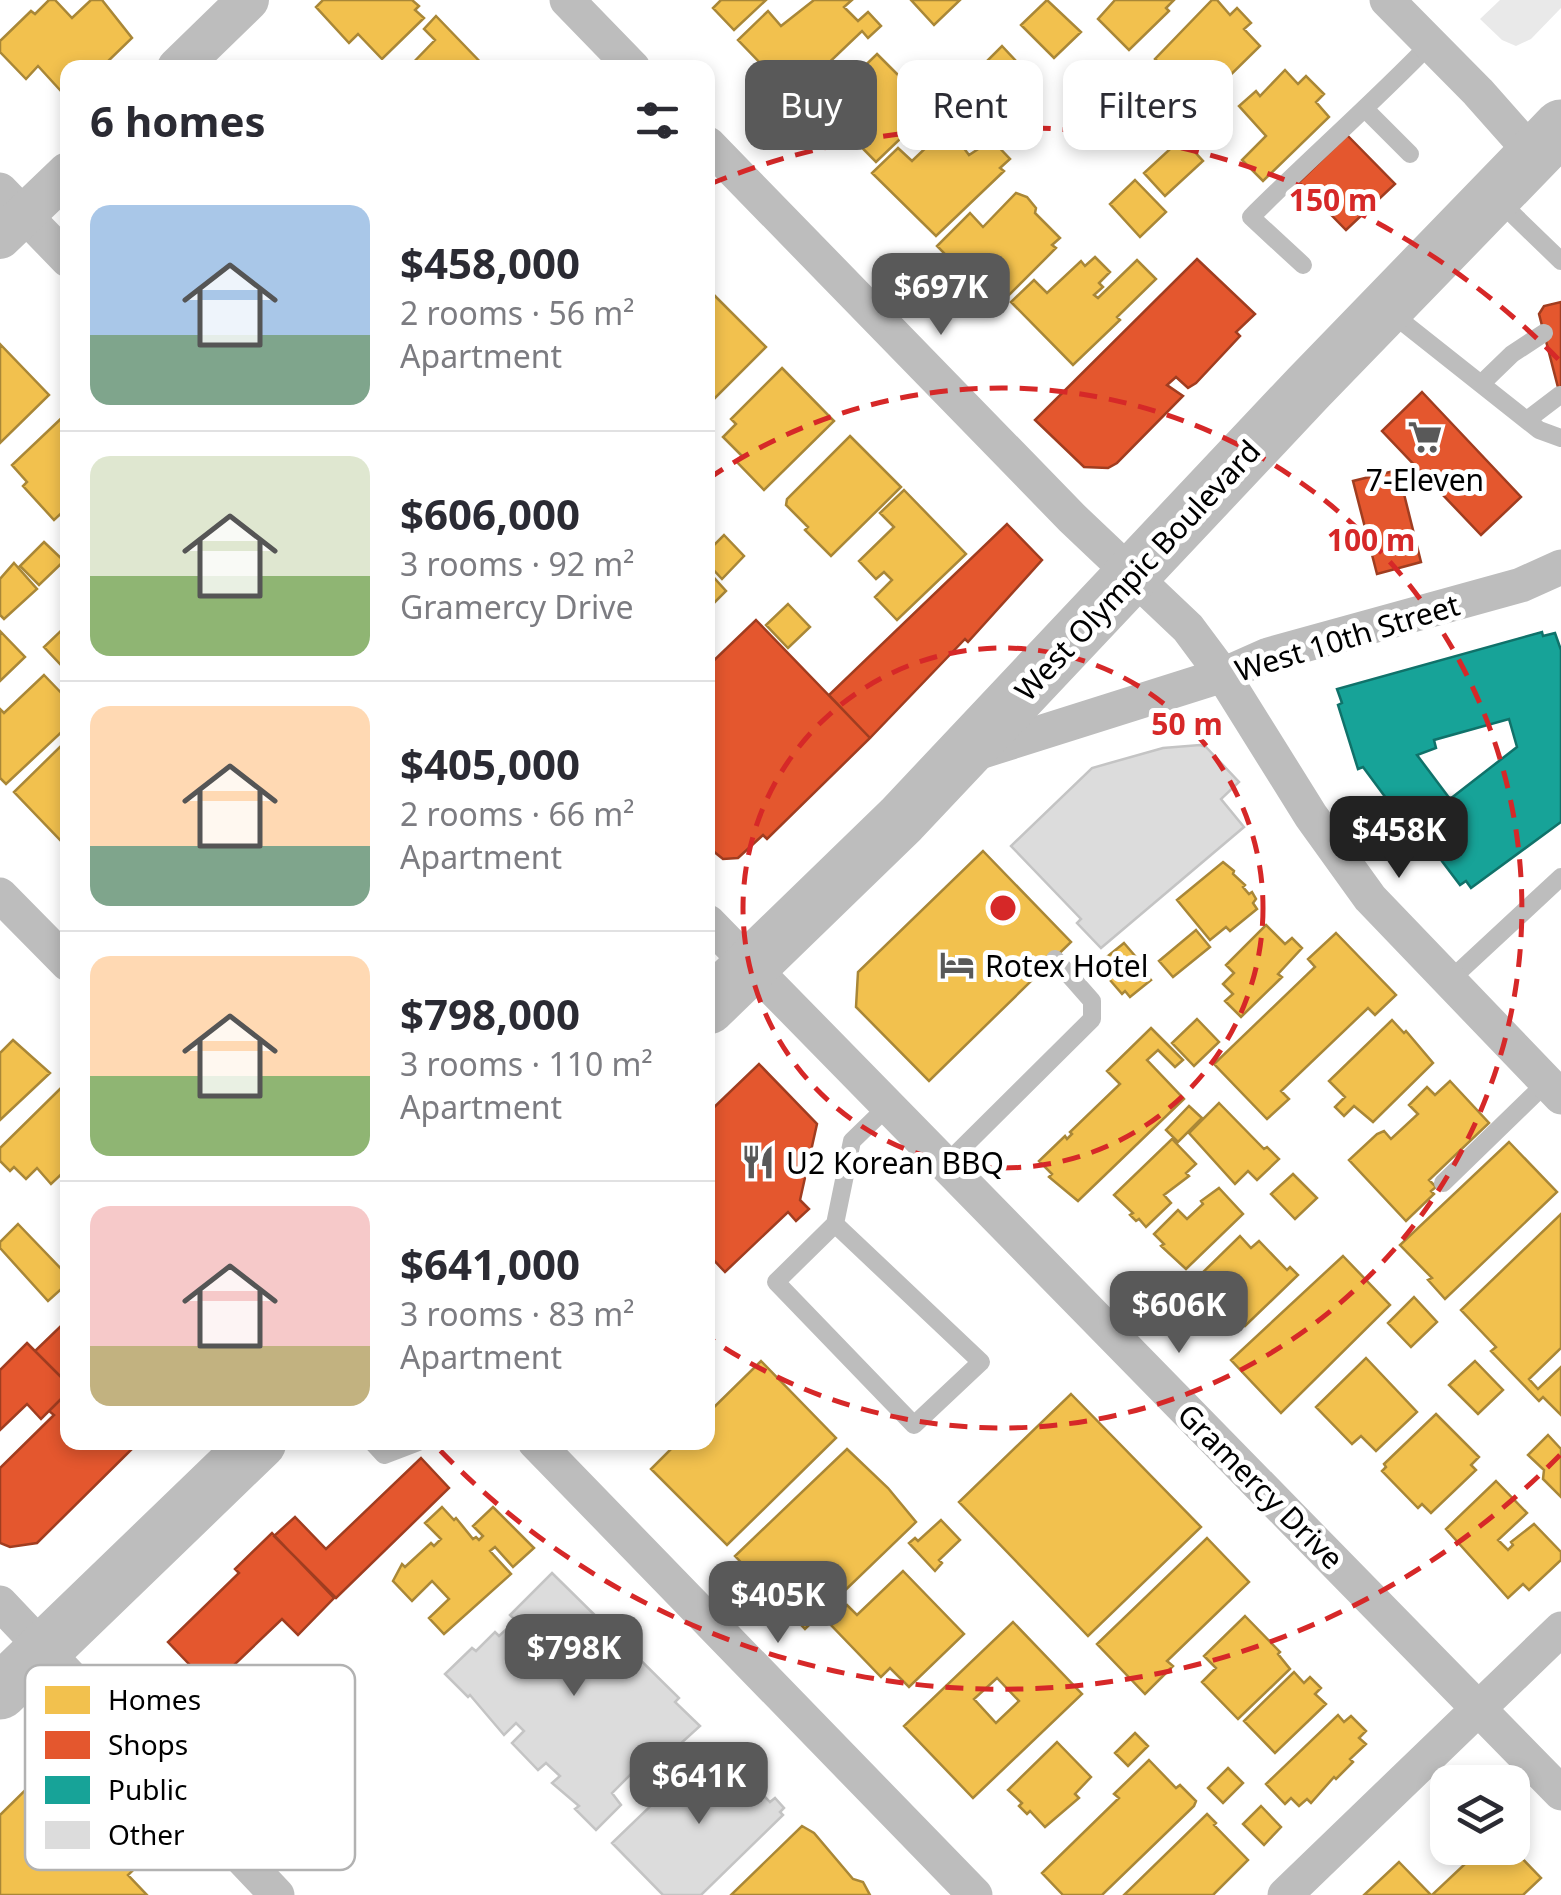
<!DOCTYPE html>
<meta charset="utf-8">
<style>
:root{--surface:#fff;--page:#f2f2f3;--text:#2b2b33;--muted:#7c7c81;--line:#e1e1e2;--accent:#595959}
body{margin:0;font-family:"Noto Sans",sans-serif;background:var(--page);color:var(--text);height:100vh;display:flex;flex-direction:column;font-size:38px;white-space:nowrap}
*{box-sizing:border-box;margin:0}
p{font-size:32px;color:var(--muted)}
.icon{flex:none;width:55px;height:55px;fill:none;stroke:currentColor;stroke-width:2;stroke-linecap:round;stroke-linejoin:round}
.map{position:relative;flex:1;overflow:hidden}
.drawer{position:absolute;left:60px;top:60px;width:655px;height:1390px;display:flex;flex-direction:column;background:var(--surface);border-radius:20px;box-shadow:0 5px 15px #0003}
.drawer>*{flex:none}
.guide{position:absolute;left:745px;top:60px;width:665px;height:90px;display:flex;gap:20px}
.buttons{position:absolute;left:1430px;top:1765px;display:grid;gap:20px}
.buttons a{display:grid;place-items:center;width:100px;height:100px;border-radius:20px;background:var(--surface);box-shadow:0 5px 15px #0003;font-size:50px}
.price{position:absolute;translate:-50% -85px;padding:0 22px;border-radius:20px;background:var(--accent);color:#fff;font-size:32px;line-height:65px;filter:drop-shadow(0 2px 5px #0008)}
.price::after{content:'';position:absolute;left:50%;top:60px;width:30px;height:22px;margin-left:-15px;background:inherit;clip-path:polygon(0 0,100% 0,50% 100%)}
.price.on{background:#222;color:#fff}
ul{padding:0;list-style:none}
li{display:flex;align-items:center;gap:30px;height:250px;padding:0 30px}
li+li{border-top:2px solid var(--line)}
li span{display:grid;place-items:center;flex:none;width:280px;height:200px;border-radius:20px;color:#555}
li>.icon{margin-inline-start:auto}
span .icon{width:120px;height:120px;fill:#fffc;stroke-width:1}
li b{font-size:42px}
h2{display:flex;justify-content:space-between;align-items:center;height:120px;padding:0 30px;font-size:42px}
.pill{padding:0 35px;border-radius:20px;background:var(--surface);box-shadow:0 5px 15px #0003;font-size:35px;line-height:90px}
.pill.on{background:var(--accent);color:#fff}
.map>svg:first-child{display:block}
.park{fill:#e9e9e9}
.homes{fill:#f2c14e;stroke:#a98737;stroke-width:2.5;fill-rule:evenodd}
.shops{fill:#e4572e;stroke:#a03d20;stroke-width:2.5}
.public{fill:#17a398;stroke:#10726a;stroke-width:2.5;fill-rule:evenodd}
.building{fill:#dcdcdc;stroke:#c4c4c4;stroke-width:2.5}
.lines{fill:none;stroke-linecap:round;stroke-linejoin:round}
.service{stroke:#bdbdbd;stroke-width:18}
.minor{stroke:#bdbdbd;stroke-width:35}
.tertiary{stroke:#bdbdbd;stroke-width:42}
.primary{stroke:#bdbdbd;stroke-width:55}
.ring{fill:none;stroke:#d62828;stroke-width:5;stroke-dasharray:18 12}
.labels{text-anchor:middle;dominant-baseline:central;stroke-width:10;stroke-linejoin:round;paint-order:stroke}
.poi-label{font-size:30px;fill:#000;stroke:#fff;text-anchor:start}
.street-label{font-size:30px;fill:#000;stroke:#fff}
.key{fill:#fff;stroke:#b2b2b2;stroke-width:2.5}
.key-label{font-size:28px;fill:#000}
.centre{fill:#d62828;stroke:#fff;stroke-width:5}
.ring-label{font-size:30px;text-anchor:middle;font-weight:bold;fill:#d62828;stroke:#fff;stroke-width:10;stroke-linejoin:round;paint-order:stroke}
</style>
<div class="map">
<svg width="1561" height="1895" viewBox="0 0 1561 1895">
<rect width="100%" height="100%" fill="#fff"/>
<!-- park -->
<path class="park" d="M1500 0H1561V8L1531 39 1516 46 1502 40 1480 19Z"/>
<!-- homes -->
<path class="homes" d="M49 0H55L72 18 91 0H102L132 38 101 68H68V82L60 90 38 66 26 79 0 52V41L31 11 35 14Z
M323 0H412L419 6 415 10 424 18 382 59 358 34 349 43 316 7Z
M721 0H766L734 30 713 8Z
M814 0H852L844 7 858 21 868 12 881 26 868 38 862 31 793 97 738 40 768 11 781 26Z
M911 0H960L934 25Z
M1047 0 1081 32 1054 58 1021 25Z
M1115 0H1174L1166 8 1169 11 1129 50 1098 19Z
M1212 0H1217L1230 15 1237 8 1251 23 1244 29 1260 46 1208 97 1211 100 1183 127 1160 103 1180 84 1155 59Z
M436 16 486 68H408L435 40 424 29Z
M1002 46 1031 77 1023 84 1018 78 1002 93 979 69Z
M877 54 905 82 920 68 946 95 876 162 822 107Z
M1116 67 1138 90 1096 131 1074 107Z
M1285 70 1298 84 1306 76 1324 94 1316 102 1329 117 1263 181 1242 160 1266 136 1239 106 1256 91 1260 96Z
M951 131 969 155 992 140 1010 159 1000 168 1004 171 936 236 872 173 898 148 912 161 936 138 940 142Z
M1182 138 1203 161 1165 196 1144 173Z
M1135 180 1166 212 1140 237 1110 204Z
M1016 193 1027 197 1036 208 1035 213 1060 238 1052 245 1056 248 997 307 937 246 970 213 983 227Z
M1095 257 1110 272 1099 283 1103 287 1094 295 1098 298 1137 260 1156 279 1117 317 1120 320 1073 365 1011 302 1034 280 1047 293 1081 261 1085 266Z
M713 294 766 347 708 405V299Z
M0 344 49 395 0 443Z
M782 368 834 421 764 490 736 461 742 456 723 437 736 424 731 419Z
M68 412V507L54 520 23 486 27 482 12 465Z
M850 436 901 487 831 556 805 530 808 527 786 505 787 499Z
M904 490 966 554 897 620 875 597 892 580 884 572 876 579 859 561 894 527 880 513Z
M724 535 744 556 722 579 708 564V551Z
M44 542 64 561 39 585 20 566Z
M14 563 37 589 4 619 0 615V579Z
M708 571 726 591 708 609Z
M788 604 810 627 788 648 766 625Z
M67 625 68 657 60 664 44 647Z
M0 631 25 657 0 681Z
M44 675 68 700V726L6 784 0 778V709L4 713Z
M64 743 68 747V841L64 844 14 792Z
M983 851 1071 942 929 1081 856 1007 858 972Z
M1223 862 1234 871 1233 874 1245 885 1243 887 1249 894 1252 892 1256 899 1253 903 1257 909 1230 931 1226 927 1210 940 1177 900Z
M1266 925 1285 944 1292 938 1302 948 1278 974 1282 977 1241 1017 1225 1001 1233 994 1223 984 1234 973 1226 965Z
M1196 930 1210 947 1173 977 1159 961Z
M1336 933 1396 995 1375 1015 1368 1008 1281 1091 1289 1099 1267 1119 1214 1064 1315 967 1308 959Z
M1124 943 1148 971 1146 974 1151 980 1130 997 1125 991 1122 994 1097 965Z
M1197 1019 1219 1042 1194 1066 1172 1043Z
M1392 1020 1404 1033 1406 1031 1433 1063 1373 1122 1354 1106 1344 1116 1335 1107 1345 1097 1329 1081Z
M1151 1028 1183 1060 1175 1067 1158 1050 1147 1060 1184 1099 1078 1201 1049 1177 1052 1174 1039 1161 1065 1136 1067 1139 1072 1134 1070 1132 1120 1084 1107 1071Z
M13 1040 50 1073 0 1120V1053Z
M1450 1081 1489 1123 1429 1180 1436 1187 1431 1191 1434 1194 1406 1221 1349 1160 1377 1134 1384 1131 1391 1139 1418 1114 1409 1105 1427 1087 1435 1095Z
M62 1087 68 1092V1168L51 1184 37 1168 26 1179 14 1167 10 1171 0 1161V1148Z
M1219 1103 1264 1149 1267 1147 1279 1159 1257 1180 1248 1171 1235 1184 1189 1133Z
M1189 1106 1202 1118 1178 1142 1166 1130Z
M1172 1139 1196 1164 1186 1173 1189 1176 1164 1195 1171 1203 1146 1227 1139 1219 1136 1221 1130 1215 1133 1213 1114 1195Z
M1509 1142 1557 1192 1445 1299 1428 1280 1432 1278 1400 1245Z
M1293 1174 1317 1198 1295 1219 1271 1194Z
M1219 1188 1243 1214 1186 1269 1161 1246 1164 1244 1154 1234 1178 1210 1187 1219 1203 1204 1201 1201Z
M1561 1214V1348L1529 1379 1538 1389 1561 1367V1415L1543 1397 1539 1401 1491 1351 1496 1347 1461 1310Z
M18 1224 68 1276V1283L48 1301 0 1248V1242Z
M1240 1236 1251 1248 1259 1241 1287 1270 1290 1267 1298 1275 1245 1326 1232 1312 1227 1316 1194 1281Z
M1343 1256 1390 1305 1281 1413 1231 1360Z
M1414 1297 1437 1322 1411 1347 1388 1323Z
M1366 1358 1417 1412 1376 1451 1361 1436 1352 1444 1316 1407Z
M761 1361 836 1438 727 1545 651 1469 678 1442H708V1413Z
M1475 1361 1503 1390 1478 1414 1449 1385Z
M1071 1394 1201 1527 1088 1636 959 1502Z
M1436 1414 1479 1457 1471 1465 1476 1470 1431 1513 1422 1504 1418 1508 1382 1471 1386 1467 1384 1464Z
M1548 1435 1561 1449V1497L1543 1479 1544 1470 1528 1455Z
M847 1449 888 1488 916 1522 805 1629 735 1556Z
M1496 1481 1527 1513 1498 1540 1508 1550 1513 1545 1511 1542 1534 1524 1561 1552V1560L1529 1590 1523 1584 1508 1598 1446 1529Z
M442 1507 454 1520 456 1518 473 1539 476 1537 479 1540 483 1536 473 1526 493 1507 534 1548 513 1567 495 1547 490 1551 511 1574 444 1634 429 1618 449 1599 432 1581 412 1601 393 1581 402 1564 405 1567 431 1543 434 1546 441 1539 425 1523Z
M941 1520 960 1540 939 1560 942 1563 935 1571 909 1543 915 1538 918 1541Z
M1207 1538 1249 1582 1167 1661 1173 1666 1145 1694 1097 1644Z
M903 1571 964 1634 909 1687 890 1668 881 1677 829 1623 847 1605 857 1615Z
M1245 1616 1280 1652 1278 1654 1290 1669 1238 1719 1202 1682 1216 1668 1204 1656Z
M1013 1622 1082 1694 973 1798 904 1726ZM997 1678 1019 1701 996 1723 974 1699Z
M1294 1672 1304 1683 1310 1677 1321 1688 1315 1694 1326 1704 1275 1753 1244 1721Z
M1338 1715 1344 1722 1351 1716 1366 1731 1359 1738 1366 1744 1350 1759 1353 1762 1336 1779 1334 1777 1311 1803 1307 1799 1299 1806 1291 1798 1285 1804 1266 1784Z
M1135 1733 1148 1746 1128 1766 1115 1753Z
M1057 1742 1091 1777 1075 1794 1079 1798 1045 1827 1030 1811 1027 1814 1019 1806 1022 1803 1008 1790Z
M64 1752 83 1772 92 1764 165 1839 128 1875 147 1895H0V1815Z
M1149 1760 1176 1788 1180 1785 1196 1801 1194 1806 1102 1895H1063L1042 1873 1119 1798 1114 1794Z
M1228 1768 1243 1783 1223 1803 1208 1788Z
M1261 1806 1281 1827 1264 1845 1243 1824Z
M1207 1814 1216 1823 1214 1825 1248 1860 1213 1895H1124Z
M1448 1814V1846L1432 1829Z
M802 1826 814 1833 853 1879 863 1882 870 1895H731Z
M1449 1848H1512L1541 1878 1523 1895H1432L1465 1864Z
M1399 1862 1431 1895H1364Z"/>
<!-- shops -->
<path class="shops" d="M1347 135 1395 184 1346 230 1299 182Z
M1197 259 1255 314 1236 332 1240 336 1196 383 1188 388 1176 377 1167 385 1183 396 1117 463 1108 468 1084 467 1035 420Z
M1561 302V399L1539 314 1544 306Z
M1422 392 1521 497 1481 535 1382 431Z
M1398 470 1421 562 1377 574 1353 481Z
M1007 524 1042 560 968 642 965 639 870 738 829 695Z
M756 620 870 738 767 839 763 835 738 858 723 859 713 851 708 853V666Z
M759 1064 817 1124 800 1200 809 1209 796 1221 788 1212 725 1272 708 1254V1113Z
M63 1324 68 1329V1384L35 1351Z
M27 1343 68 1384V1392L41 1419 27 1404 0 1430V1370Z
M68 1392V1442H139L37 1543 10 1547 0 1543V1468L54 1415 49 1411Z
M421 1458 449 1488 336 1598 274 1536 295 1517 326 1549Z
M272 1533 334 1598 298 1635 282 1619 211 1687 168 1642 239 1573 235 1569Z"/>
<!-- public -->
<path class="public" d="M1542 632 1543 636 1555 633 1561 650V822L1471 888 1466 881 1460 885 1432 848 1426 852 1363 767 1358 769 1338 705 1342 703 1337 689ZM1509 719 1517 747 1450 799 1417 755 1436 748 1434 740Z"/>
<!-- building -->
<path class="building" d="M1200 745 1206 747 1239 782 1221 799 1244 827 1101 948 1077 923 1081 919 1011 846 1092 768 1163 748Z
M552 1573 679 1698 675 1702 700 1726 657 1765 647 1756 642 1760 650 1768 639 1779 633 1772 612 1793 621 1805 596 1830 575 1809 579 1806 552 1783 560 1776 546 1763 538 1770 512 1743 524 1731 516 1723 504 1735 470 1695 468 1697 445 1674 472 1648 476 1651 495 1632 499 1636 511 1625 523 1638 528 1633 510 1615Z
M722 1744 731 1754 727 1758 770 1802 775 1798 784 1808 780 1812 783 1815 701 1895H663L612 1843 714 1745 718 1748Z"/>
<g class="lines">
<!-- service -->
<path class="service" d="M1366 110 1410 154
M1498 200 1561 261
M1303 265 1251 217C1310 158 1372 104 1430 44
M1390 312 1539 430 1561 438
M1481 384 1512 354 1544 333
M1527 420 1560 395
M1449 981 1561 877
M945 1165 1092 1019V1001L1055 959
M1443 1183 1547 1082
M835 1224 981 1362 914 1425 776 1282 835 1224 852 1141 888 1106
M372 1442 384 1455 418 1442"/>
<!-- minor -->
<path class="minor" d="M567 0 633 68
M1387 0 1478 92 1534 155
M708 144 1072 518 1188 628 1223 675 1311 816 1370 898 1561 1097
M0 190 68 260
M970 755 1223 675 1268 655 1521 585 1561 567
M0 895 68 964
M708 922 1561 1793
M535 1442 975 1895
M0 1603 277 1895
M1285 1895 1561 1629"/>
<!-- tertiary -->
<path class="tertiary" d="M178 68 248 0
M0 238 68 173"/>
<!-- primary -->
<path class="primary" d="M708 1007 901 820 1308 388 1561 127
M0 1692 259 1442"/>
</g>
<!-- distance rings -->
<g class="ring">
<circle cx="1003" cy="908" r="260"/>
<path d="M708 479A520 520 0 1 1 708 1337"/>
<path d="M1560 1455A781 781 0 0 1 436 1446M710 184A781 781 0 0 1 1560 361"/>
</g>
<!-- icons -->
<defs>
<g id="supermarket-bare" transform="scale(2.7)"><path d="M-6-5.5h2.5l.6 2H6L4.5 2H-2.5L-4.4-4H-6ZM-1.5 3.2a1.3 1.3 0 1 0 .1 0ZM3 3.2a1.3 1.3 0 1 0 .1 0Z" fill="#595959" stroke="#fff" stroke-width="2.5" paint-order="stroke"/></g>
<g id="hotel-bare" transform="scale(2.7)"><path d="M-6-4.5h1.5V1H6V5H4.5V3h-9V5H-6ZM-4 0a1.8 1.8 0 1 1 3.6 0ZM.5 0V-2.5h3Q6-2.5 6 0Z" fill="#595959" stroke="#fff" stroke-width="2.5" paint-order="stroke"/></g>
<g id="restaurant-bare" transform="scale(2.7)"><path d="M-5-6h1v4h1v-4h1v4h1v-4h1v5L-1.5 .5V6h-2V.5L-5-1ZM5-6V6H3V1.5H1.5Q1.5-4 5-6Z" fill="#595959" stroke="#fff" stroke-width="2.5" paint-order="stroke"/></g>
</defs>
<g fill-rule="evenodd">
<use href="#supermarket-bare" x="1425" y="437"/>
<use href="#hotel-bare" x="957" y="965"/>
<use href="#restaurant-bare" x="758" y="1162"/>
</g>
<g class="labels">
<!-- poi labels -->
<g class="poi-label">
<text x="1425" y="479" text-anchor="middle">7-Eleven</text>
<text x="985" y="965">Rotex Hotel</text>
<text x="786" y="1162">U2 Korean BBQ</text>
</g>
<!-- street labels -->
<g class="street-label">
<text transform="translate(1137 570) rotate(-47)">West Olympic Boulevard</text>
<text transform="translate(1347 637) rotate(-17)">West 10th Street</text>
<text transform="translate(1261 1486) rotate(45)">Gramercy Drive</text>
</g>
</g>
<!-- legend -->
<rect x="25" y="1665" width="330" height="205" rx="15" class="key"/>
<rect x="45" y="1686" width="45" height="28" fill="#f2c14e"/>
<rect x="45" y="1731" width="45" height="28" fill="#e4572e"/>
<rect x="45" y="1776" width="45" height="28" fill="#17a398"/>
<rect x="45" y="1821" width="45" height="28" fill="#dcdcdc"/>
<g class="key-label">
<text x="108" y="1710">Homes</text>
<text x="108" y="1755">Shops</text>
<text x="108" y="1800">Public</text>
<text x="108" y="1845">Other</text>
</g>
<circle cx="1003" cy="908" r="15" class="centre"/>
<g class="ring-label">
<text x="1333" y="211">150 m</text>
<text x="1371" y="551">100 m</text>
<text x="1187" y="735">50 m</text>
</g>
</svg>
<div class="buttons">
<a><svg class="icon" aria-label="layers" viewBox="0 0 24 24"><path d="M12 4l9 5-9 5-9-5zM3 14l9 5 9-5"/></svg></a>
</div>
<b class="price" style="left:941px;top:338px">$697K</b>
<b class="price on" style="left:1399px;top:881px">$458K</b>
<b class="price" style="left:1179px;top:1356px">$606K</b>
<b class="price" style="left:778px;top:1646px">$405K</b>
<b class="price" style="left:574px;top:1699px">$798K</b>
<b class="price" style="left:699px;top:1827px">$641K</b>
<div class="guide">
<a class="pill on">Buy</a>
<a class="pill">Rent</a>
<a class="pill">Filters</a>
</div>
<section class="drawer">
<h2>6 homes<svg class="icon" aria-label="filters" viewBox="0 0 24 24"><path d="M4 7h16M4 17h16"/><circle cx="9" cy="7" r="2"/><circle cx="15" cy="17" r="2"/></svg></h2>
<ul>
<li><span style="background:linear-gradient(#a9c7e8 65%,#7fa58c 0)"><svg class="icon" aria-label="home" viewBox="0 0 24 24"><path d="M3 11l9-7 9 7M6 9v11h12V9"/></svg></span><div><b>$458,000</b><p>2 rooms · 56 m²</p><p>Apartment</p></div></li>
<li><span style="background:linear-gradient(#dfe7d0 60%,#8fb573 0)"><svg class="icon" aria-label="home" viewBox="0 0 24 24"><path d="M3 11l9-7 9 7M6 9v11h12V9"/></svg></span><div><b>$606,000</b><p>3 rooms · 92 m²</p><p>Gramercy Drive</p></div></li>
<li><span style="background:linear-gradient(#ffd9b3 70%,#7fa58c 0)"><svg class="icon" aria-label="home" viewBox="0 0 24 24"><path d="M3 11l9-7 9 7M6 9v11h12V9"/></svg></span><div><b>$405,000</b><p>2 rooms · 66 m²</p><p>Apartment</p></div></li>
<li><span style="background:linear-gradient(#ffd9b3 60%,#8fb573 0)"><svg class="icon" aria-label="home" viewBox="0 0 24 24"><path d="M3 11l9-7 9 7M6 9v11h12V9"/></svg></span><div><b>$798,000</b><p>3 rooms · 110 m²</p><p>Apartment</p></div></li>
<li><span style="background:linear-gradient(#f6c9c9 70%,#c2b280 0)"><svg class="icon" aria-label="home" viewBox="0 0 24 24"><path d="M3 11l9-7 9 7M6 9v11h12V9"/></svg></span><div><b>$641,000</b><p>3 rooms · 83 m²</p><p>Apartment</p></div></li>
</ul>
</section>
</div>
